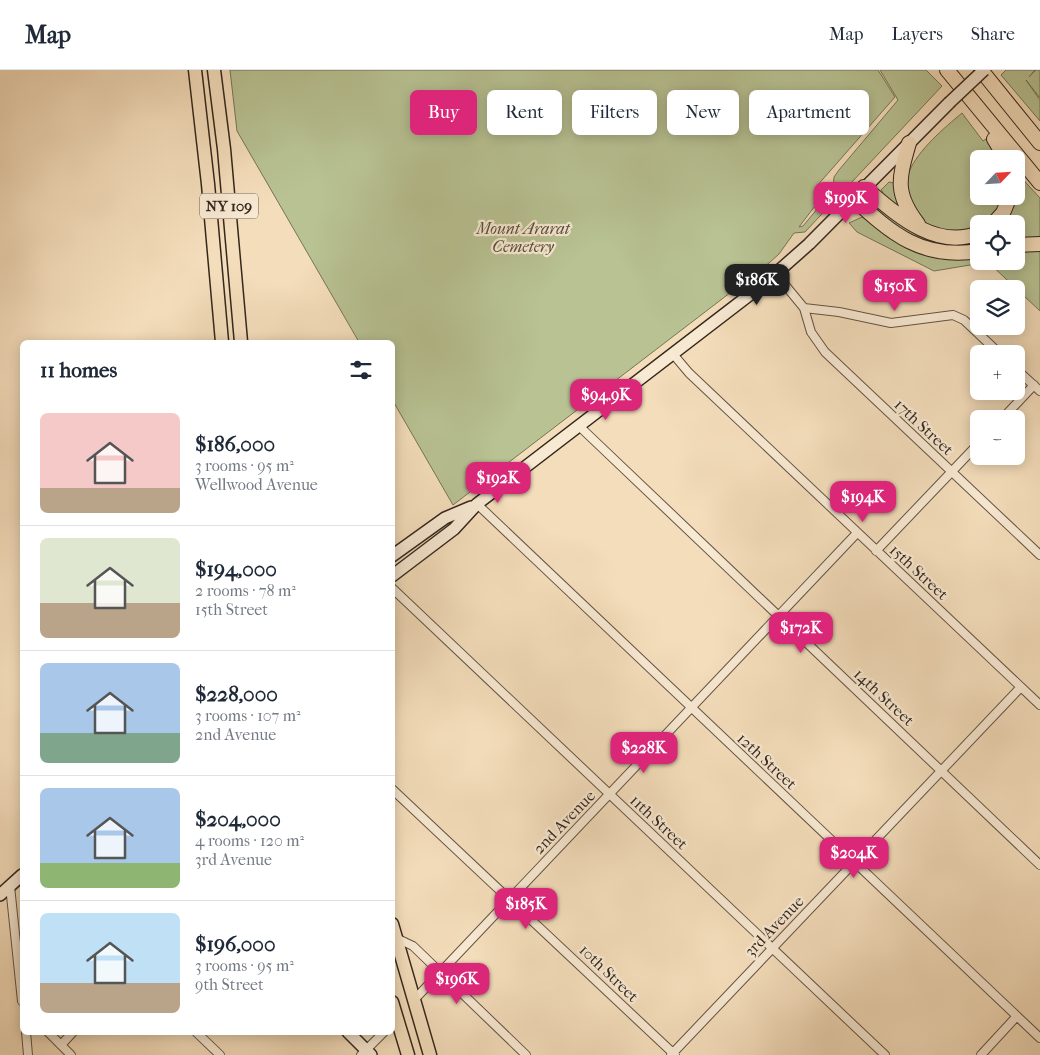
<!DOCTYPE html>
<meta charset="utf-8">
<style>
:root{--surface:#fff;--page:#f6f6f7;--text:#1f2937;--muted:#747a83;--line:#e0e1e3;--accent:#db2777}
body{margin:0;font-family:"IM FELL French Canon",serif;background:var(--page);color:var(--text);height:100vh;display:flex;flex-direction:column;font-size:19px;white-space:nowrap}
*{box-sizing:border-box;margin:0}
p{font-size:16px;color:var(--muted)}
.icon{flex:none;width:28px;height:28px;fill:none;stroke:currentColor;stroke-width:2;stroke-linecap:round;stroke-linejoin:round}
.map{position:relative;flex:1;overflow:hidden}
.details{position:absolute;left:20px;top:270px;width:375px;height:695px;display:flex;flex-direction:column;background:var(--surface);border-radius:8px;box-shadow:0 2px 12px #0003}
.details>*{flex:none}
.hud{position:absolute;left:410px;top:20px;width:475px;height:45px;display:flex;gap:10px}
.needle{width:32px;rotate:65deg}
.fabs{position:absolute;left:970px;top:80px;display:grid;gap:10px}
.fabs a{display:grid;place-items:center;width:55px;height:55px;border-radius:8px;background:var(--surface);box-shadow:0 2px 12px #0003;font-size:25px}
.price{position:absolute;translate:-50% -42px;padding:0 11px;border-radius:10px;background:var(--accent);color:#fff;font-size:16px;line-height:32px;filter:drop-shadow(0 1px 2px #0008)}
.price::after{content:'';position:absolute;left:50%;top:30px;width:15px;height:11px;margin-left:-8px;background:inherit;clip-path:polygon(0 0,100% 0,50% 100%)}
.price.selected{background:#222;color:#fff}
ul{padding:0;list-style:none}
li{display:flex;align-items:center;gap:15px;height:125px;padding:0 20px}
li+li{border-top:1px solid var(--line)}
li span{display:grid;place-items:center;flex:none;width:140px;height:100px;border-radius:8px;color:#555}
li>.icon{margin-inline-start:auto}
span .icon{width:60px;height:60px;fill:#fffc;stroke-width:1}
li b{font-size:21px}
h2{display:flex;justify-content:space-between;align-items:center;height:60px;padding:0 20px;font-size:21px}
.chip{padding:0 18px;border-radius:8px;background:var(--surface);box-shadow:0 2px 12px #0003;font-size:18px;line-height:45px}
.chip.selected{background:var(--accent);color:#fff}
header{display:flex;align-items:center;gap:30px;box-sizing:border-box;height:70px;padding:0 25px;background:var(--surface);border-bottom:1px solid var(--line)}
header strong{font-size:24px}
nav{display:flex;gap:28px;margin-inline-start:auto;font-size:18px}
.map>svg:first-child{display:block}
.green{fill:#b8c293;stroke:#767458}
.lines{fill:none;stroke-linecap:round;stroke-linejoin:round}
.street-casing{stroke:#645444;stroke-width:10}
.secondary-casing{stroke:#34271d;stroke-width:14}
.primary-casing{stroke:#34271d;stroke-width:15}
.highway-casing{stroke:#34271d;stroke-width:16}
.street{stroke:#f8e9d3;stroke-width:8}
.secondary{stroke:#f8e9d3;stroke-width:11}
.primary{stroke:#f4ddbb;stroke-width:12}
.highway{stroke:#f4ddbb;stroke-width:14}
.secondary-bridge-casing{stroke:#34271d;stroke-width:14;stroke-linecap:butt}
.secondary-bridge{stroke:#f8e9d3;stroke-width:11}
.labels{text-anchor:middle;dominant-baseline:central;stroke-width:4.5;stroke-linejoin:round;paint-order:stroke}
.shield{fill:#f8e9d3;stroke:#6f6154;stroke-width:1}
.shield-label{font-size:15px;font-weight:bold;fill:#34271d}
.park-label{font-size:16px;font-style:italic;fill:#554e3a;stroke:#f8e9d3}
.street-label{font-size:16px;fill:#34271d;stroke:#f8e9d3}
</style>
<header>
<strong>Map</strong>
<nav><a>Map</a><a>Layers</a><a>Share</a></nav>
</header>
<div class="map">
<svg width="1040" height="985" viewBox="0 0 1040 985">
<rect width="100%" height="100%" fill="#f4ddbb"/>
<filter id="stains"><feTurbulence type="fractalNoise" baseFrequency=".004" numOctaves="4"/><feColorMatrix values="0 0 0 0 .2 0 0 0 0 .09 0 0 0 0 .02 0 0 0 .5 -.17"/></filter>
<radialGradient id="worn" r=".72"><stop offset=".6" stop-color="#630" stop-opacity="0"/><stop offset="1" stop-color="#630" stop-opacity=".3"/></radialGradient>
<!-- green -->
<path class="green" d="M230 0H878L895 27 816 117 821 123V128L799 157 803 156 833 120 834 107 839 100 898 30 880 0H926L942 16 805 162 794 163 779 184 769 193 453 435 393 331 392 272H359L237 61Z
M1006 0H1035L1029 7 1036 0H1040V28L1026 10 1040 30V51L1001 5Z
M962 43 983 71 986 69 1000 89H979V126H1005C999 138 994 154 979 154V158C973 160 967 163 961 163 929 165 895 136 909 102 918 80 944 58 962 43Z
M1016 102 1040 128V172L1016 173V154H1000L1016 126Z
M889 112 894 113 899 138 881 126 883 122 881 120Z
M876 135C910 162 933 183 979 169V179L919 173 872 138Z
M862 147C871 152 877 160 886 166 913 183 947 193 979 188V191H1016V182L1040 181V241L988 192 934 201 857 162 849 153Z"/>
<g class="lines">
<!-- street casing -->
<g class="street-casing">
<path id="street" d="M776 204 804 238 811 262 825 282 1040 485
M804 238 839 242 891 253 953 245 964 250 1000 284
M673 284 689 303 1040 635
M1016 299 1040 321
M1002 349 1034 315
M579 356 1040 795
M477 434 1040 968
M876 481 979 373
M392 518 885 985
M392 719 675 985
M10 816 22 931
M396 868 413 876 526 985
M414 930 857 463
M26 962 28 985
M48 962 71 985
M196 962 220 985
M61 975 73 962
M361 985 384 962
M671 985 1021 617
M981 985 1017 946"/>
</g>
<!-- secondary casing -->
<g class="secondary-casing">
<path id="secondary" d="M392 486 445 448 471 437
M392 506 454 459 477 434 765 213 809 174 949 33
M0 825 22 805
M348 962 371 985"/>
</g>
<!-- primary casing -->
<g class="primary-casing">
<path id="primary" d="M195 0 208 114 222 272
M214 0 224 79 241 272
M392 854 430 985
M392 932 408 985"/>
</g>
<!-- highway casing -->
<g class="highway-casing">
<path id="highway" d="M947 0 1040 113
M981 0 1040 73
M994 69 1006 89
M909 73C899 108 894 123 918 154
M864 117C895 143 935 181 979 163
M853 128C892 164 922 190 979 181
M993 154 1003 143 1010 126
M1016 175 1040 174"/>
</g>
<!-- street -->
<use href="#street" class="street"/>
<!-- secondary -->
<use href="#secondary" class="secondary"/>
<!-- primary -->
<use href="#primary" class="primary"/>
<!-- highway -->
<use href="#highway" class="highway"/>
<!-- secondary-bridge casing -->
<g class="secondary-bridge-casing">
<path id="secondary-bridge" d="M949 33 984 0"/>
</g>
<!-- secondary-bridge -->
<use href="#secondary-bridge" class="secondary-bridge"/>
</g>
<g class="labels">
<!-- shield labels -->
<rect class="shield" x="200" y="123.5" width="58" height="25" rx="4"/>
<g class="shield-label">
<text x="229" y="136">NY 109</text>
</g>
<!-- park labels -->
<g class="park-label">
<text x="523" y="158">Mount Ararat<tspan x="523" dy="18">Cemetery</tspan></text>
</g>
<!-- street labels -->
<g class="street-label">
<text transform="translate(924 357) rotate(43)">17th Street</text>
<text transform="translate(919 502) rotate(43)">15th Street</text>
<text transform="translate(884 627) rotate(43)">14th Street</text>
<text transform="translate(767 691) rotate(43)">12th Street</text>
<text transform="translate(564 752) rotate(-46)">2nd Avenue</text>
<text transform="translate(659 752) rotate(43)">11th Street</text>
<text transform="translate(774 856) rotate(-46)">3rd Avenue</text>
<text transform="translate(609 903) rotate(44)">10th Street</text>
</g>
</g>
<rect width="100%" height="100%" filter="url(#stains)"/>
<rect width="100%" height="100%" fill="url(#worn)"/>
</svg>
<div class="fabs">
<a><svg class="needle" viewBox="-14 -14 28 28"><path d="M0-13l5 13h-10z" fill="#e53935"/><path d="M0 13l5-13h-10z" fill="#747a83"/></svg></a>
<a><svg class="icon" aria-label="locate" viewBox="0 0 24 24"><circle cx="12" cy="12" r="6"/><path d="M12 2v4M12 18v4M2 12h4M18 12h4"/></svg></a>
<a><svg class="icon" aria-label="layers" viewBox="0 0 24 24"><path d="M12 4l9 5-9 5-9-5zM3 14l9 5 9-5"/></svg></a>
<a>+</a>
<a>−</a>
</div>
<b class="price" style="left:846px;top:154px">$199K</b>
<b class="price selected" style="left:757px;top:236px">$186K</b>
<b class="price" style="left:895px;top:242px">$150K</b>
<b class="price" style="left:606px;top:351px">$94.9K</b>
<b class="price" style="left:498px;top:434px">$192K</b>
<b class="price" style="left:863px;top:453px">$194K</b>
<b class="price" style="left:801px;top:584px">$172K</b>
<b class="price" style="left:644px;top:704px">$228K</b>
<b class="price" style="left:854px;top:809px">$204K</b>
<b class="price" style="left:526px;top:860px">$185K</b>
<b class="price" style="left:457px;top:935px">$196K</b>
<div class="hud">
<a class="chip selected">Buy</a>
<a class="chip">Rent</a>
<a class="chip">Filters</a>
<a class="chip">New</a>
<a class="chip">Apartment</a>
</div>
<section class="details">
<h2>11 homes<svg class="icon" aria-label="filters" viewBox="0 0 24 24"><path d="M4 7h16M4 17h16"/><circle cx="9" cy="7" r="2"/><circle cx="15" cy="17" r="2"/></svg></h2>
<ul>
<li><span style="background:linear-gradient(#f6c9c9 75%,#b9a48a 0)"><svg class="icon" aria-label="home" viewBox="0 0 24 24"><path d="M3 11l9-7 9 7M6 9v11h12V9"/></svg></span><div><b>$186,000</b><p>3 rooms · 95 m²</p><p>Wellwood Avenue</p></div></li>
<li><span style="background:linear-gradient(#dfe7d0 65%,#b9a48a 0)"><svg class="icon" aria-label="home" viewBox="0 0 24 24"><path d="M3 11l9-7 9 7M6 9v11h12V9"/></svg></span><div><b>$194,000</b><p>2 rooms · 78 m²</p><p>15th Street</p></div></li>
<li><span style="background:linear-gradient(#a9c7e8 70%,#7fa58c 0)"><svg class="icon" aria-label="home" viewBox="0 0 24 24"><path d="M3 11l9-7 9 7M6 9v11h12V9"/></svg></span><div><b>$228,000</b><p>3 rooms · 107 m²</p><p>2nd Avenue</p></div></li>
<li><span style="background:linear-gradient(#a9c7e8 75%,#8fb573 0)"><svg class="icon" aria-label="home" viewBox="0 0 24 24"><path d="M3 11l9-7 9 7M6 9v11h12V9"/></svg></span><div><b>$204,000</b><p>4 rooms · 120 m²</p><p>3rd Avenue</p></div></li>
<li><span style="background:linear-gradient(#bfe0f5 70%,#b9a48a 0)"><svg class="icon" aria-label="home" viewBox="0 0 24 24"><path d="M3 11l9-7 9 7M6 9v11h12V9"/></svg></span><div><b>$196,000</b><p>3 rooms · 95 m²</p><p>9th Street</p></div></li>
</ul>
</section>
</div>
